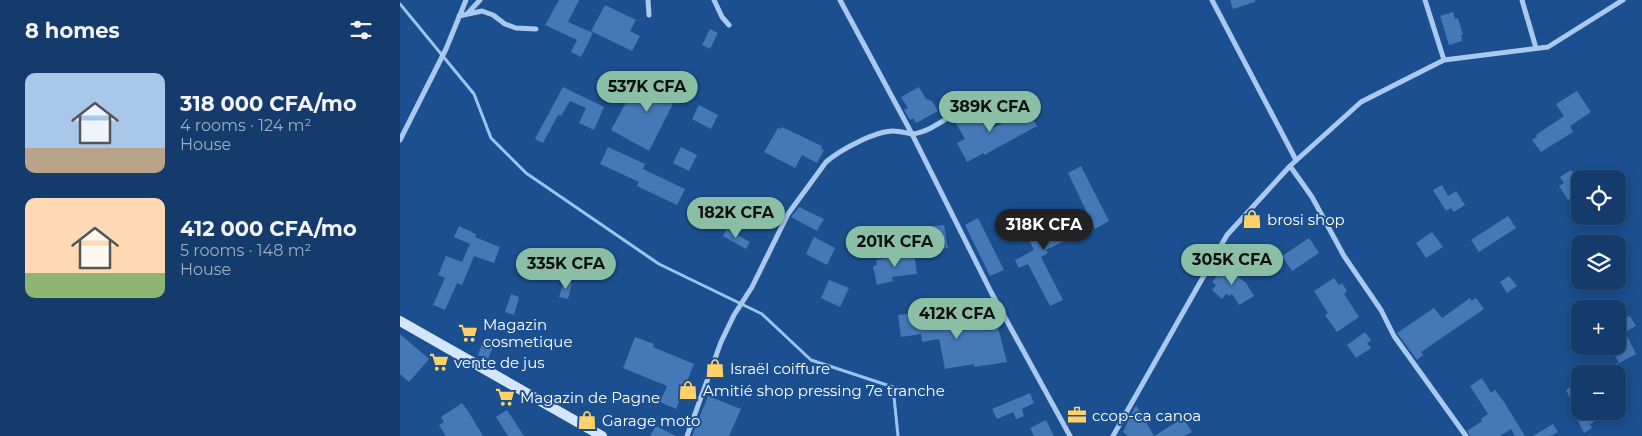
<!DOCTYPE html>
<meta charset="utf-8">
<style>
:root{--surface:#143b6b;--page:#214673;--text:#f1f3f6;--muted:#9dadc1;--line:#33557e;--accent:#8abfa5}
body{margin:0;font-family:Montserrat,sans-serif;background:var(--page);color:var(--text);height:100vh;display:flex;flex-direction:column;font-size:19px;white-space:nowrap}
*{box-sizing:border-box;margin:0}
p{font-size:16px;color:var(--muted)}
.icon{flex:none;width:28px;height:28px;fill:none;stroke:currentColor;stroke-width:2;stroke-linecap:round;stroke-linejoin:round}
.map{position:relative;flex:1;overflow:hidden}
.side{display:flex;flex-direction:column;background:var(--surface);width:400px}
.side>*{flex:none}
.buttons{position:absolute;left:1171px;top:170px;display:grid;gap:10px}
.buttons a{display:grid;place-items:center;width:55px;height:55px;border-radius:10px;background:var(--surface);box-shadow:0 2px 12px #0003,0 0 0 1px var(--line);font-size:25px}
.price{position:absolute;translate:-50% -42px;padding:0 11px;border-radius:18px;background:var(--accent);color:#111;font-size:16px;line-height:32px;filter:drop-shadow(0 1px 2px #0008)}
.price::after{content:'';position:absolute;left:50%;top:30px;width:15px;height:11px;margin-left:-8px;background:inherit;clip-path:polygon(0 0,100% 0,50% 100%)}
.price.current{background:#222;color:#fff}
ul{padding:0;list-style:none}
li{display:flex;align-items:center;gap:15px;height:125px;padding:0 25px}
li span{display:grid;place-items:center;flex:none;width:140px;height:100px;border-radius:10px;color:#555}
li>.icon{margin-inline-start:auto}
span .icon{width:60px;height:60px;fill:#fffc;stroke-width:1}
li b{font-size:21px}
h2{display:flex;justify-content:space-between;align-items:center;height:60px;padding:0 25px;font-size:21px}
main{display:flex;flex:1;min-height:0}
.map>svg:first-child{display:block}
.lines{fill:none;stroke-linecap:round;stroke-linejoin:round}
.stream{stroke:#9cc4f0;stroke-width:3}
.building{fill:#4478b7}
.minor{stroke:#a9c9ee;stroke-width:5}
.secondary{stroke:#d6e6fa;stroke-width:10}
.labels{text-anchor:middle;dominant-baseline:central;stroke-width:4;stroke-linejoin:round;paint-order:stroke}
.poi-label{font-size:15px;fill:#fff;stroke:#1b4f8f;text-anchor:start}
</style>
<main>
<section class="side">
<h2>8 homes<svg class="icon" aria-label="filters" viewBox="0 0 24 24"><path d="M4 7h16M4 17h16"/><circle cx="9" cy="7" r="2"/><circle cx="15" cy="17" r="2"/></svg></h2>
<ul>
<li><span style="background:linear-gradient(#a9c7e8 75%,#b9a48a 0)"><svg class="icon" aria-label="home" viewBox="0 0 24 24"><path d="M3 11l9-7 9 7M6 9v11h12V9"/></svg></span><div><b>318 000 CFA/mo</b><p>4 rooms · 124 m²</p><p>House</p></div></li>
<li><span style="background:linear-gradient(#ffd9b3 75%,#8fb573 0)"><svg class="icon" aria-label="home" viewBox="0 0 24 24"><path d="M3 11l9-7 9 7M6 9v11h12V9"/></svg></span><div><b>412 000 CFA/mo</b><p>5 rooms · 148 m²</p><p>House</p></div></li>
</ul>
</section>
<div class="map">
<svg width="1242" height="436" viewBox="0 0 1242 436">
<rect width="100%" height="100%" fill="#1b4f8f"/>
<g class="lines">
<!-- stream -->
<path class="stream" d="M0 4 74 94 91 138 126 173 259 264 362 314 411 360 493 387 498 436"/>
</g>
<!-- building -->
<path class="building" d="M159 0H179L168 22 193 33 181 57 171 52 177 40 145 25Z
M830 0H855V2L833 9Z
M205 5 236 20 230 31 240 36 232 51 191 31Z
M1053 12 1055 19 1058 18 1063 35H1061L1062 41 1049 45 1040 16Z
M310 29 318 33 310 49 302 45Z
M267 74 284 82 249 151 211 130 234 88 256 98Z
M163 87 204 107 194 130 179 123 186 108 170 101 161 116 158 115 143 143 135 139Z
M519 87 526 99 532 101 538 111 516 123 513 118 510 120 504 110 508 108 501 97Z
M1177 91 1191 112 1170 126 1173 132 1141 152 1132 140 1137 137 1136 135 1164 116 1156 104Z
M299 105 318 115 311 129 292 119Z
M576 108 589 130 628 110 637 126 584 155V153L567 162 557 143 565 139 554 120Z
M382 127 422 146 421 149 424 150 417 163 402 155 395 168 364 152 378 128 381 129Z
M208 147 245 164 243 169 285 189 277 205 237 186 239 182 200 164Z
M281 147 297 155 289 171 273 163Z
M681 166 709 221 695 229 668 173Z
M1171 170 1180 184V192L1168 200 1159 186 1164 183 1160 177Z
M1042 185 1048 196 1056 191 1065 205 1054 212 1051 208 1046 211 1033 190Z
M399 207 424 219 417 231 391 217Z
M659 212 672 237 646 250 648 253 641 257 663 300 650 306 628 264 619 268 615 260 634 250 627 236 630 234 623 216 630 213 635 224Z
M1108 216 1116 228 1079 252 1071 240Z
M578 218 604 270 590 276 565 225Z
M544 225 548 248 531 250 527 227Z
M59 226 76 234 75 237 100 247 94 263 74 256 62 285 57 283 45 310 33 305 45 278 38 275 46 256 62 262 70 244 54 237Z
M327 229 350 242 346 249 323 236Z
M1032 232 1043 247 1026 258 1016 243Z
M414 237 435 248 427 265 406 254Z
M909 238 919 253 892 271 882 256Z
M514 253 517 274 492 277 493 281 477 285 473 266 477 265 476 260Z
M121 254 131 256 129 273 118 271Z
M150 256 167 262 161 280 144 274Z
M825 266 846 283 854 296 839 305 832 294 829 296 826 294 822 299 812 290 816 285 812 282Z
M1109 276 1117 286 1107 293 1100 282Z
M934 278 939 285 942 283 947 291 944 294 959 317 937 332 925 315 928 313 914 291Z
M429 280 449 288 440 307 421 298Z
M164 281 172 283 168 299 159 297Z
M111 294 119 297 114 315 105 312Z
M1070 298 1071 301 1076 298 1084 309 1021 352 1023 355 1017 360 997 333 1034 308 1042 318Z
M516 313 517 321 560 313 564 331 584 327 585 331 598 328 607 362 574 367V364L545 369 539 339 522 342 521 334 501 337 498 315Z
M1230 316 1236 326 1225 332 1236 354 1219 363 1210 346H1218V318L1219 321Z
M965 332 971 340 967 343 971 348 956 358 947 345Z
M0 334 29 359 9 382 0 374Z
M235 337 254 344 253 347 294 364 276 409 260 402 267 386 223 368Z
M83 341 94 344 88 359 78 355Z
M1217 363 1222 374H1197Z
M1082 378 1091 393 1095 390 1104 402 1125 436H1115L1111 429 1100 436H1070L1067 431 1082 421 1081 419 1088 414 1070 386Z
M1180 382V411H1213L1190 424 1192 428 1184 433 1173 411H1177L1166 390Z
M630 393 634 403 622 409 624 416 616 419 613 412 597 419 592 409Z
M308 396 341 409 329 436H292Z
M62 403 68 411 83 436H46L39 425 44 422 41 417Z
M736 405 754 436H728L723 432Z
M107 410 124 436H108L96 417Z
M783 418 792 432 784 436H754Z
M646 420 654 436H634L630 428Z
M1153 424 1158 432 1150 436H1133Z
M256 426 276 436H250Z"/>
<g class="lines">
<!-- minor -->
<path class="minor" d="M248 0 249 15
M314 0 322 17 329 25
M440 0 512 134C534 132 554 110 574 104
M812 0 896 160
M1025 0 1044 60
M1122 0 1136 48
M67 14 80 0
M59 16 82 11 93 15 105 24 116 28 136 29
M0 140 46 49 66 0
M890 166 912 197 944 256 981 310 994 336 1066 436
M287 436 321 342 334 315 352 287 388 214 426 162C440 150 475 131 493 131 499 131 506 133 512 134L591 292 670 436
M713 436 827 235 890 166 961 102 1044 60 1148 47 1223 0"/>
<!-- secondary -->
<path class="secondary" d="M0 321 202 436"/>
</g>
<!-- icons -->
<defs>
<g id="shop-bare" transform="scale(1.5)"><path d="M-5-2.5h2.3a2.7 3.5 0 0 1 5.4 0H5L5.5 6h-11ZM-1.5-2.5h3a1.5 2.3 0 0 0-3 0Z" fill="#ffd166" stroke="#1b4f8f" stroke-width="2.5" paint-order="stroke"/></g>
<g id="supermarket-bare" transform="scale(1.5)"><path d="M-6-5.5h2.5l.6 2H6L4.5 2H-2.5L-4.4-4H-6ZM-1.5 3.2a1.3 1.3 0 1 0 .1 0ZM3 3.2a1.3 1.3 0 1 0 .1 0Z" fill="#ffd166" stroke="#1b4f8f" stroke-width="2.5" paint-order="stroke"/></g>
<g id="office-bare" transform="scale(1.5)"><path d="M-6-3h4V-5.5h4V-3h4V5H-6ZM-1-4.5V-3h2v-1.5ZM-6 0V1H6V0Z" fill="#ffd166" stroke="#1b4f8f" stroke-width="2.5" paint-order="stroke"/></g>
</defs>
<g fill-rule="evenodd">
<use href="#shop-bare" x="852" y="219"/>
<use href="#supermarket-bare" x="68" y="333"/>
<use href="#supermarket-bare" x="39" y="362"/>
<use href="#shop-bare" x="315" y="368"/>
<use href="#shop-bare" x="288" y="390"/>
<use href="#supermarket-bare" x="105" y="397"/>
<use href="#office-bare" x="677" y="415"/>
<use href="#shop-bare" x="187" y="420"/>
</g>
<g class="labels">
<!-- poi labels -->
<g class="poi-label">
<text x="867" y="219">brosi shop</text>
<text x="83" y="324">Magazin<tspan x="83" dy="17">cosmetique</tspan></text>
<text x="54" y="362">vente de jus</text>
<text x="330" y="368">Israël coiffure</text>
<text x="303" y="390">Amitié shop pressing 7e tranche</text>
<text x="120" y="397">Magazin de Pagne</text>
<text x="692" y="415">ccop-ca canoa</text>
<text x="202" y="420">Garage moto</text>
</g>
</g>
</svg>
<div class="buttons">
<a><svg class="icon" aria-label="locate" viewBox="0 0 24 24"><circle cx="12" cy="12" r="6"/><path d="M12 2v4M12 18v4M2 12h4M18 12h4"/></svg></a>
<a><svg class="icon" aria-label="layers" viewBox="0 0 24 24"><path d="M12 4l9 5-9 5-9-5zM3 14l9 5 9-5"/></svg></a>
<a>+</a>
<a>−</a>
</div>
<b class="price" style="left:247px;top:113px">537K CFA</b>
<b class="price" style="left:590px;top:133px">389K CFA</b>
<b class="price" style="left:336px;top:239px">182K CFA</b>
<b class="price current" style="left:644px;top:251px">318K CFA</b>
<b class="price" style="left:495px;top:268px">201K CFA</b>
<b class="price" style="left:832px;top:286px">305K CFA</b>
<b class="price" style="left:166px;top:290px">335K CFA</b>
<b class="price" style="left:557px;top:340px">412K CFA</b>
</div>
</main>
